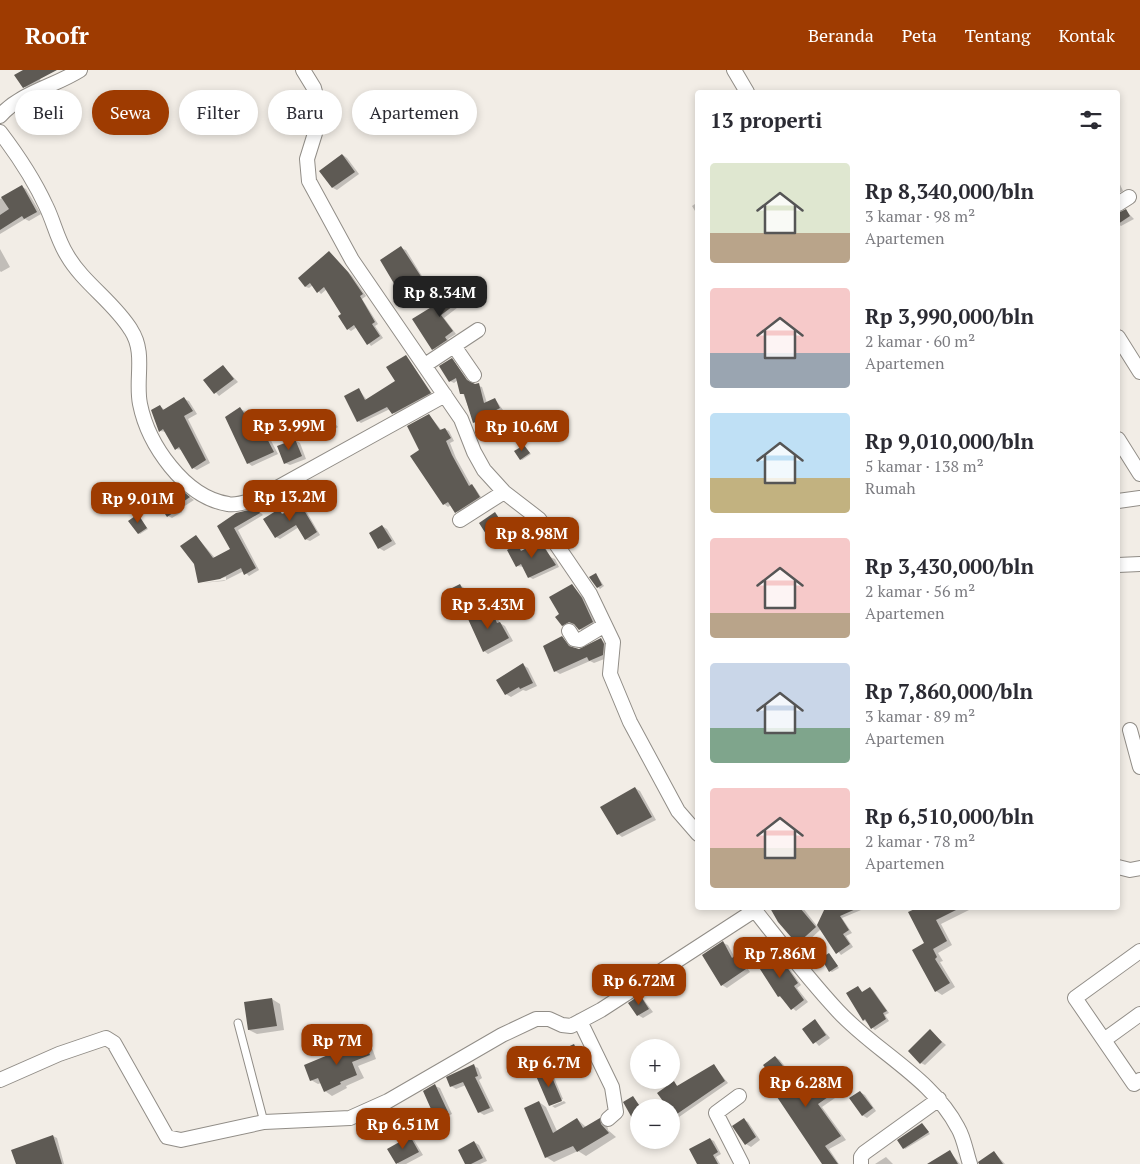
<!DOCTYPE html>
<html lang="id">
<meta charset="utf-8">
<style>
:root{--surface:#fff;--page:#f2f2f3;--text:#2b2b33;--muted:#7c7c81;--accent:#9e3b01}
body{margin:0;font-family:"PT Serif",serif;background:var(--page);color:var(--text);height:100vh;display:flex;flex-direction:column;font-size:19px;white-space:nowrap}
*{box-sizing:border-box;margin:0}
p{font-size:16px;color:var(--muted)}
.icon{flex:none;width:28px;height:28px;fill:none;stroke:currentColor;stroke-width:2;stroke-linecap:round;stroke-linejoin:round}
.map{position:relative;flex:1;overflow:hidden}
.details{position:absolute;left:695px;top:20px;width:425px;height:820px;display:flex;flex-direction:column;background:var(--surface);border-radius:5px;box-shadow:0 2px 8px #0003}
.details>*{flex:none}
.top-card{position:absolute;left:15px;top:20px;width:475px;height:45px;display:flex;gap:10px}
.tools{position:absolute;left:630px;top:969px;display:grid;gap:10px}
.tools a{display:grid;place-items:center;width:50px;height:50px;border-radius:50%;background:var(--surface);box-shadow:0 2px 8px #0003;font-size:25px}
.price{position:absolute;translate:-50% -42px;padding:0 11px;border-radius:10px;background:var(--accent);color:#fff;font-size:16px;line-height:32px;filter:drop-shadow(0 1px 2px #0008)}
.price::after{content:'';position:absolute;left:50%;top:30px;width:15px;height:11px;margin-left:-8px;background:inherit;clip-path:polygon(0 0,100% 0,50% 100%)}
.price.on{background:#222;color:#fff}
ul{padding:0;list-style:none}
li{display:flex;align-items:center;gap:15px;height:125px;padding:0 15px}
li span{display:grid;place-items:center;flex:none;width:140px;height:100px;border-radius:5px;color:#555}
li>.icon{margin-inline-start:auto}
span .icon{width:60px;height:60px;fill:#fffc;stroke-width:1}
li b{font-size:21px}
h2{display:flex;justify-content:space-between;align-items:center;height:60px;padding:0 15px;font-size:21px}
.tag{padding:0 18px;border-radius:22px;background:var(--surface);box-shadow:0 2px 8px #0003;font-size:18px;line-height:45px}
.tag.on{background:var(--accent);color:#fff}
header{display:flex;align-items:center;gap:30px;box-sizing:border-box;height:70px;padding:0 25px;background:var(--accent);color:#fff}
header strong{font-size:24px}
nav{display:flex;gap:28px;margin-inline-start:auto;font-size:18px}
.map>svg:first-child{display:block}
.shadow{fill:#0003}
.building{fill:#5e5a54}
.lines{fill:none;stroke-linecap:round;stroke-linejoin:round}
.lane-casing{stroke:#918d87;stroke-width:9}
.street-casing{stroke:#918d87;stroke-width:16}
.lane{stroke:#fff;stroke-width:7}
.street{stroke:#fff;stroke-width:14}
</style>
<header>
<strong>Roofr</strong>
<nav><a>Beranda</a><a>Peta</a><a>Tentang</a><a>Kontak</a></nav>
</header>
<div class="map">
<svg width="1140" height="1094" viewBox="0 0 1140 1094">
<rect width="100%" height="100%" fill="#f2ede6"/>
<!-- shadow -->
<path class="shadow" d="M26 0H35L42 13 28 19 21 15 16 5Z
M343 85 347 88 359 104 337 120 333 118Z
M1118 110 1123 121 1119 123 1121 127 1118 130Z
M22 117 26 119 41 144 29 151 25 149 0 164V129Z
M698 132V146L692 136Z
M1126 141 1134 149 1121 156 1118 154V144Z
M401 178 406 180 425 211 422 213 428 221 410 233 406 231Z
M0 179 10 197 1 202 0 201Z
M329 182 352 206 366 226 362 229 378 254 375 256 383 268 371 276 357 257 351 261 348 259 343 245 327 219 321 224 313 215 309 218 306 217 299 208Z
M472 213 479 221 444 248 456 264 448 269 450 273 437 281 433 279 414 249Z
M406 286 433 325 396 345 390 339 361 353 358 351 359 320 367 330 396 312Z
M452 289 470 313 482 317 487 333 495 329 503 340 490 347V349L477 354 474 352 458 310 454 313 450 311Z
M223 296 238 312 219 326 205 310Z
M184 329 189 331 197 344 188 349 210 393 197 400 193 398 183 380 176 379 166 362 160 361V336L166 341Z
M240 339 245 341 256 359 260 357 265 359 278 384 252 396 248 393Z
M429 345 442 361 445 359 449 361 454 371 450 373 456 388 471 415 475 418 483 430 460 444 451 435 448 437 444 434 412 386 421 381Z
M331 349 338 357 329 363 327 362Z
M295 370 300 373 306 389 290 395 285 393Z
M524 376 531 384 522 390 520 389Z
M183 422 194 430 180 439 182 442 172 448 168 446Z
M301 436 305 439 320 465 310 471 305 469 299 457 280 469 276 467 279 441 284 444Z
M257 439 263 445 238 460 259 500 249 506 244 501 224 511 201 513 226 510V507L199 512 196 466 215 488 232 480 219 456Z
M495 443 506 456 492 465 487 463Z
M138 446 148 459 140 464 138 463Z
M382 456 387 459 396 474 384 481 379 478 370 464Z
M540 472 544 475 550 487 555 489 559 497 533 509 529 507 524 497 517 496V475L523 481Z
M596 504 604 516 600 519 598 517Z
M460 515 464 518 469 526 453 535 449 532Z
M572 515 587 532 597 555 584 562 574 554 567 558 562 556 561 545Z
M490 540 494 542 500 553 505 556 513 571 488 584 484 581Z
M562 567 572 578 579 580 601 569 608 577 607 588 594 593 590 591 560 604 555 601Z
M523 595 528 598 537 616 526 621 523 620 511 627 506 624Z
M635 718 640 721 656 750 622 767 618 764Z
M772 838H803L817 856 826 839 829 841 836 838H860L861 840 842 848 852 863 846 866 853 877 841 885 821 859 803 876 798 873Z
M919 838H973L941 854 952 875 938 883 943 891 940 892 955 917 942 925 936 921 926 873 910 843Z
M723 873 728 875 735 888 741 889 750 902 727 918 722 915 704 885Z
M775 881 779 884 801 915 797 918 808 932 796 941 779 926Z
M829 884 839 898 832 902 830 901Z
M858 918 863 923 870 918 873 920 889 943 885 945 889 951 875 960 864 950Z
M640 927 644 930 653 942 643 948 638 945 630 933Z
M272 929 280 934 284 960 257 964 249 960Z
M815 950 830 968 819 976 804 959Z
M930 961 946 975 925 995 921 993Z
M364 971 371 975 376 989 358 996 364 1008 346 1016 347 1018 332 1026 325 1021 321 1013 318 1014 311 1010Z
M574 976 579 979 585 991 567 999 562 996Z
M775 987 780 990 796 1011 812 999 817 1002 835 1028 822 1037 846 1070 829 1079 839 1094H824L786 1023Z
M474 996 478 998 482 1008 479 1010 494 1041 484 1045 479 1042 466 1015 456 1019 451 1016Z
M714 996 728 1013 679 1047 675 1045 671 1040 674 1013 679 1017Z
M548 1002 553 1005 563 1029 552 1034V1036Z
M435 1016 440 1018 452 1044 441 1049 436 1047Z
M860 1022 865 1025 876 1041 867 1048 862 1045Z
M633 1028 642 1038H639L637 1050 633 1048Z
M564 1031 566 1033 555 1038 552 1036Z
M539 1032 546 1037 557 1061 577 1049 586 1057 600 1050 607 1054 608 1060 616 1067 586 1086 578 1081 554 1092 546 1087Z
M744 1050 748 1052 760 1070 751 1077 746 1074Z
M922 1054 930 1064 905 1079 904 1078Z
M53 1066 57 1068 64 1094H17Z
M410 1067 414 1070 423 1085 406 1094H398L389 1079Z
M710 1069 714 1071 721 1084 716 1087 720 1094H699Z
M474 1072 479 1075 487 1091 480 1094H466Z
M950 1082 960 1094H930Z
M995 1083 1005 1094H983Z
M886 1087 893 1094H875Z"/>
<!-- building -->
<path class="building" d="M23 0H57L23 18 14 5Z
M342 84 355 102 332 118 319 101Z
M22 115 37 142 24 149 22 146 0 160V145L9 139 1 127Z
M1126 139 1130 146 1118 154V143Z
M401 176 422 208 419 210 424 218 405 232 380 190Z
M329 181 348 202 363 224 360 226 375 252 372 254 380 266 367 275 354 255 347 260 338 246 341 244 324 217 317 223 310 213 305 217 298 208Z
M472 212 476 219 441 245 453 261 445 267 447 270 432 280 412 249Z
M406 285 431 323 392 344 387 337 357 352 344 326 359 318 365 330 395 311 386 297Z
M452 288 467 310 475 314 479 313 484 333 495 328 500 338 487 345 488 347 473 353 464 324H460L456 308 449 312 439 296Z
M223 295 234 309 214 324 203 310Z
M184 327 193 341 184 346 206 390 192 399 179 377 175 380 163 359 159 362 151 340 160 335 163 340Z
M240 337 254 358 260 355 274 382 247 394 225 347Z
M429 344 440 360 445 358 451 368 446 371 452 385 469 416 472 414 480 427 455 443 448 432 443 435 410 386 419 380 407 356Z
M331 347 336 356 326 363 320 354Z
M295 369 302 386 284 394 277 376Z
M524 375 530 383 520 390 514 381Z
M178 417 190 427 177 436 179 439 167 447 155 429Z
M301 435 317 462 305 470 296 455 275 468 263 449 279 439 282 444Z
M257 438 260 443 234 458 256 498 244 505 241 498 220 509 198 513 194 494 180 476 196 465 213 488 230 479 217 456 236 443Z
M495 442 502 453 486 464 479 453Z
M138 444 147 458 138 464 128 451Z
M382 455 392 471 378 479 369 463Z
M540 471 556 495 528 508 521 494 516 497 507 480 517 474 521 481Z
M596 503 602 515 597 518 589 507Z
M460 514 465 524 448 533 442 523Z
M572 514 582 528 593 552 579 560 574 554 569 552 562 556 555 547 559 544 549 527Z
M490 538 497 553 500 552 509 568 483 582 468 549Z
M562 566 569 576 579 579 601 568 604 574 603 585 589 591 587 587 554 602 543 576Z
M523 593 533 613 520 619 519 617 505 625 496 610Z
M635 717 652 747 617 765 600 737Z
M770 838H800L816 857 797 874 778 852Z
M825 838H858L840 846 849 860 843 864 850 874 836 884 817 855Z
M917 838H960L936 850 947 871 933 879 937 887 935 889 950 913 935 922 912 880 924 873 908 842Z
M723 871 732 888 736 885 746 899 721 916 702 885Z
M775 880 798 913 794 916 804 930 791 940 780 926 778 927 756 893Z
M829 883 838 896 829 902 821 888Z
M858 916 862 922 870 917 887 941 883 943 886 949 871 959 865 949 863 951 846 923Z
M640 925 649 939 637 946 628 933Z
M272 928 277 956 248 960 244 932Z
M815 949 826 965 813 974 802 959Z
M930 959 942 972 920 994 908 981Z
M364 970 370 985 352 992 357 1005 340 1012 341 1014 324 1022 318 1008 310 1011 304 995Z
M574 974 581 989 561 997 555 983Z
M775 986 794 1010 812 998 831 1025 818 1034 841 1066 825 1076 838 1094H822L777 1027 785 1022 763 995Z
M474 994 478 1006 475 1007 490 1038 478 1043 463 1012 450 1017 446 1007Z
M714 994 725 1011 674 1046 671 1038H668L657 1023 674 1011 677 1016Z
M549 1000 562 1031 549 1036 536 1006Z
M435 1014 448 1042 435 1048 423 1021Z
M860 1021 873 1038 862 1046 849 1028Z
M633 1026 639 1035V1044L632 1048 623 1032Z
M539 1031 553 1063 577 1048 583 1058 600 1048 601 1054 609 1063 577 1082 573 1076 545 1088 524 1038Z
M744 1048 756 1067 745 1075 732 1056Z
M922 1053 929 1062 903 1079 897 1070Z
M53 1065 62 1094H16L11 1080Z
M410 1066 419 1082 396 1094 387 1079Z
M710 1068 718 1082 713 1085 718 1094H697L689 1079Z
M474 1071 483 1088 471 1094H465L458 1080Z
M950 1080 958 1094H927Z
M994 1081 1003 1094H979L978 1092Z"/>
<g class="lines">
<!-- lane casing -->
<g class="lane-casing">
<path id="lane" d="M238 953 264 1052"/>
</g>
<!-- street casing -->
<g class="street-casing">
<path id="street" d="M303 0 314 18 321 44 307 89 309 111 352 190 461 349 474 382 484 400 504 422 539 449 590 524 613 572 610 604 630 652 678 741 698 764
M734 0 747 22
M0 46C20 23 55 16 80 0
M0 62C16 83 35 112 46 136 54 152 57 169 67 185 83 213 114 232 131 260 146 283 135 309 140 334 148 374 184 427 228 434 236 436 249 431 257 429L445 325
M1118 134 1129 127
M1118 267 1140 302
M454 276 474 305
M425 295 478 260
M1118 369 1140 404
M1118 431 1140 428
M460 450 504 422
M1118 495 1140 494
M569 561 574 569 580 570 605 555
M1130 660 1140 697
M1118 797 1130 800 1140 798
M753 838C780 872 808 909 838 941 876 982 932 1008 958 1058 964 1068 966 1082 970 1094
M1140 881 1075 928 1134 1014 1140 1010
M580 951 612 1017 616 1042 608 1049
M1104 970 1140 944
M0 1010 59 984 106 968 114 973 167 1067 181 1070 264 1052 350 1048 388 1031 502 965 536 949H549L562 955 571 956 601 940 755 840
M739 1026 716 1043 742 1094
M861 1094V1087L864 1083 939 1029"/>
</g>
<!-- lane -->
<use href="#lane" class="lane"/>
<!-- street -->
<use href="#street" class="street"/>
</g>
</svg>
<div class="tools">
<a>+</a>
<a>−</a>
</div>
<b class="price on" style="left:440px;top:248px">Rp 8.34M</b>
<b class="price" style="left:289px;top:381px">Rp 3.99M</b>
<b class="price" style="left:522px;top:382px">Rp 10.6M</b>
<b class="price" style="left:290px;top:452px">Rp 13.2M</b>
<b class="price" style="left:138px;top:454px">Rp 9.01M</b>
<b class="price" style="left:532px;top:489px">Rp 8.98M</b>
<b class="price" style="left:488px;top:560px">Rp 3.43M</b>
<b class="price" style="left:780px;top:909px">Rp 7.86M</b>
<b class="price" style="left:639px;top:936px">Rp 6.72M</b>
<b class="price" style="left:337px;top:996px">Rp 7M</b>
<b class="price" style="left:549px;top:1018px">Rp 6.7M</b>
<b class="price" style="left:806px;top:1038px">Rp 6.28M</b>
<b class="price" style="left:403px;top:1080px">Rp 6.51M</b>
<div class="top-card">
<a class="tag">Beli</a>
<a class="tag on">Sewa</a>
<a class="tag">Filter</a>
<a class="tag">Baru</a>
<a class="tag">Apartemen</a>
</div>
<section class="details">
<h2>13 properti<svg class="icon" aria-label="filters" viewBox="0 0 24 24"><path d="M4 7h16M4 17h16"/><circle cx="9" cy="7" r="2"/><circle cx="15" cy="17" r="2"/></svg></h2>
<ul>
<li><span style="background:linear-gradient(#dfe7d0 70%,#b9a48a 0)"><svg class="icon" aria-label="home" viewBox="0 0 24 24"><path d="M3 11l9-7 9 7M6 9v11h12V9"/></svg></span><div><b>Rp 8,340,000/bln</b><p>3 kamar · 98 m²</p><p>Apartemen</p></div></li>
<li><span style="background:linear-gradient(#f6c9c9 65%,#9aa5b1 0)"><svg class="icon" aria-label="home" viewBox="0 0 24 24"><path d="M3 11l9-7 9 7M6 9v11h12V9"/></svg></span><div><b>Rp 3,990,000/bln</b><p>2 kamar · 60 m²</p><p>Apartemen</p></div></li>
<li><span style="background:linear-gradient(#bfe0f5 65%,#c2b280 0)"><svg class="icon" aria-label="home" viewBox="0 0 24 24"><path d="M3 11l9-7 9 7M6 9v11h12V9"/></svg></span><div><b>Rp 9,010,000/bln</b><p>5 kamar · 138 m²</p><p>Rumah</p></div></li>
<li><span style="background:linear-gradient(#f6c9c9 75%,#b9a48a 0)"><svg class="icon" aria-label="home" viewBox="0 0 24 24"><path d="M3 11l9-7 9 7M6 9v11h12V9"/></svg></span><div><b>Rp 3,430,000/bln</b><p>2 kamar · 56 m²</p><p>Apartemen</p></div></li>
<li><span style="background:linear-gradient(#c9d6e8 65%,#7fa58c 0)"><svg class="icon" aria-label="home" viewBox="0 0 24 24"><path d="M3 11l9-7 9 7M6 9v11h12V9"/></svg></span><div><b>Rp 7,860,000/bln</b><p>3 kamar · 89 m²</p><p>Apartemen</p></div></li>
<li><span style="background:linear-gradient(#f6c9c9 60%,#b9a48a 0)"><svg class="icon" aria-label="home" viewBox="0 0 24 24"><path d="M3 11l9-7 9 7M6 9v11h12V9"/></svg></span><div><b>Rp 6,510,000/bln</b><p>2 kamar · 78 m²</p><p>Apartemen</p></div></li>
</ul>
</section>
</div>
